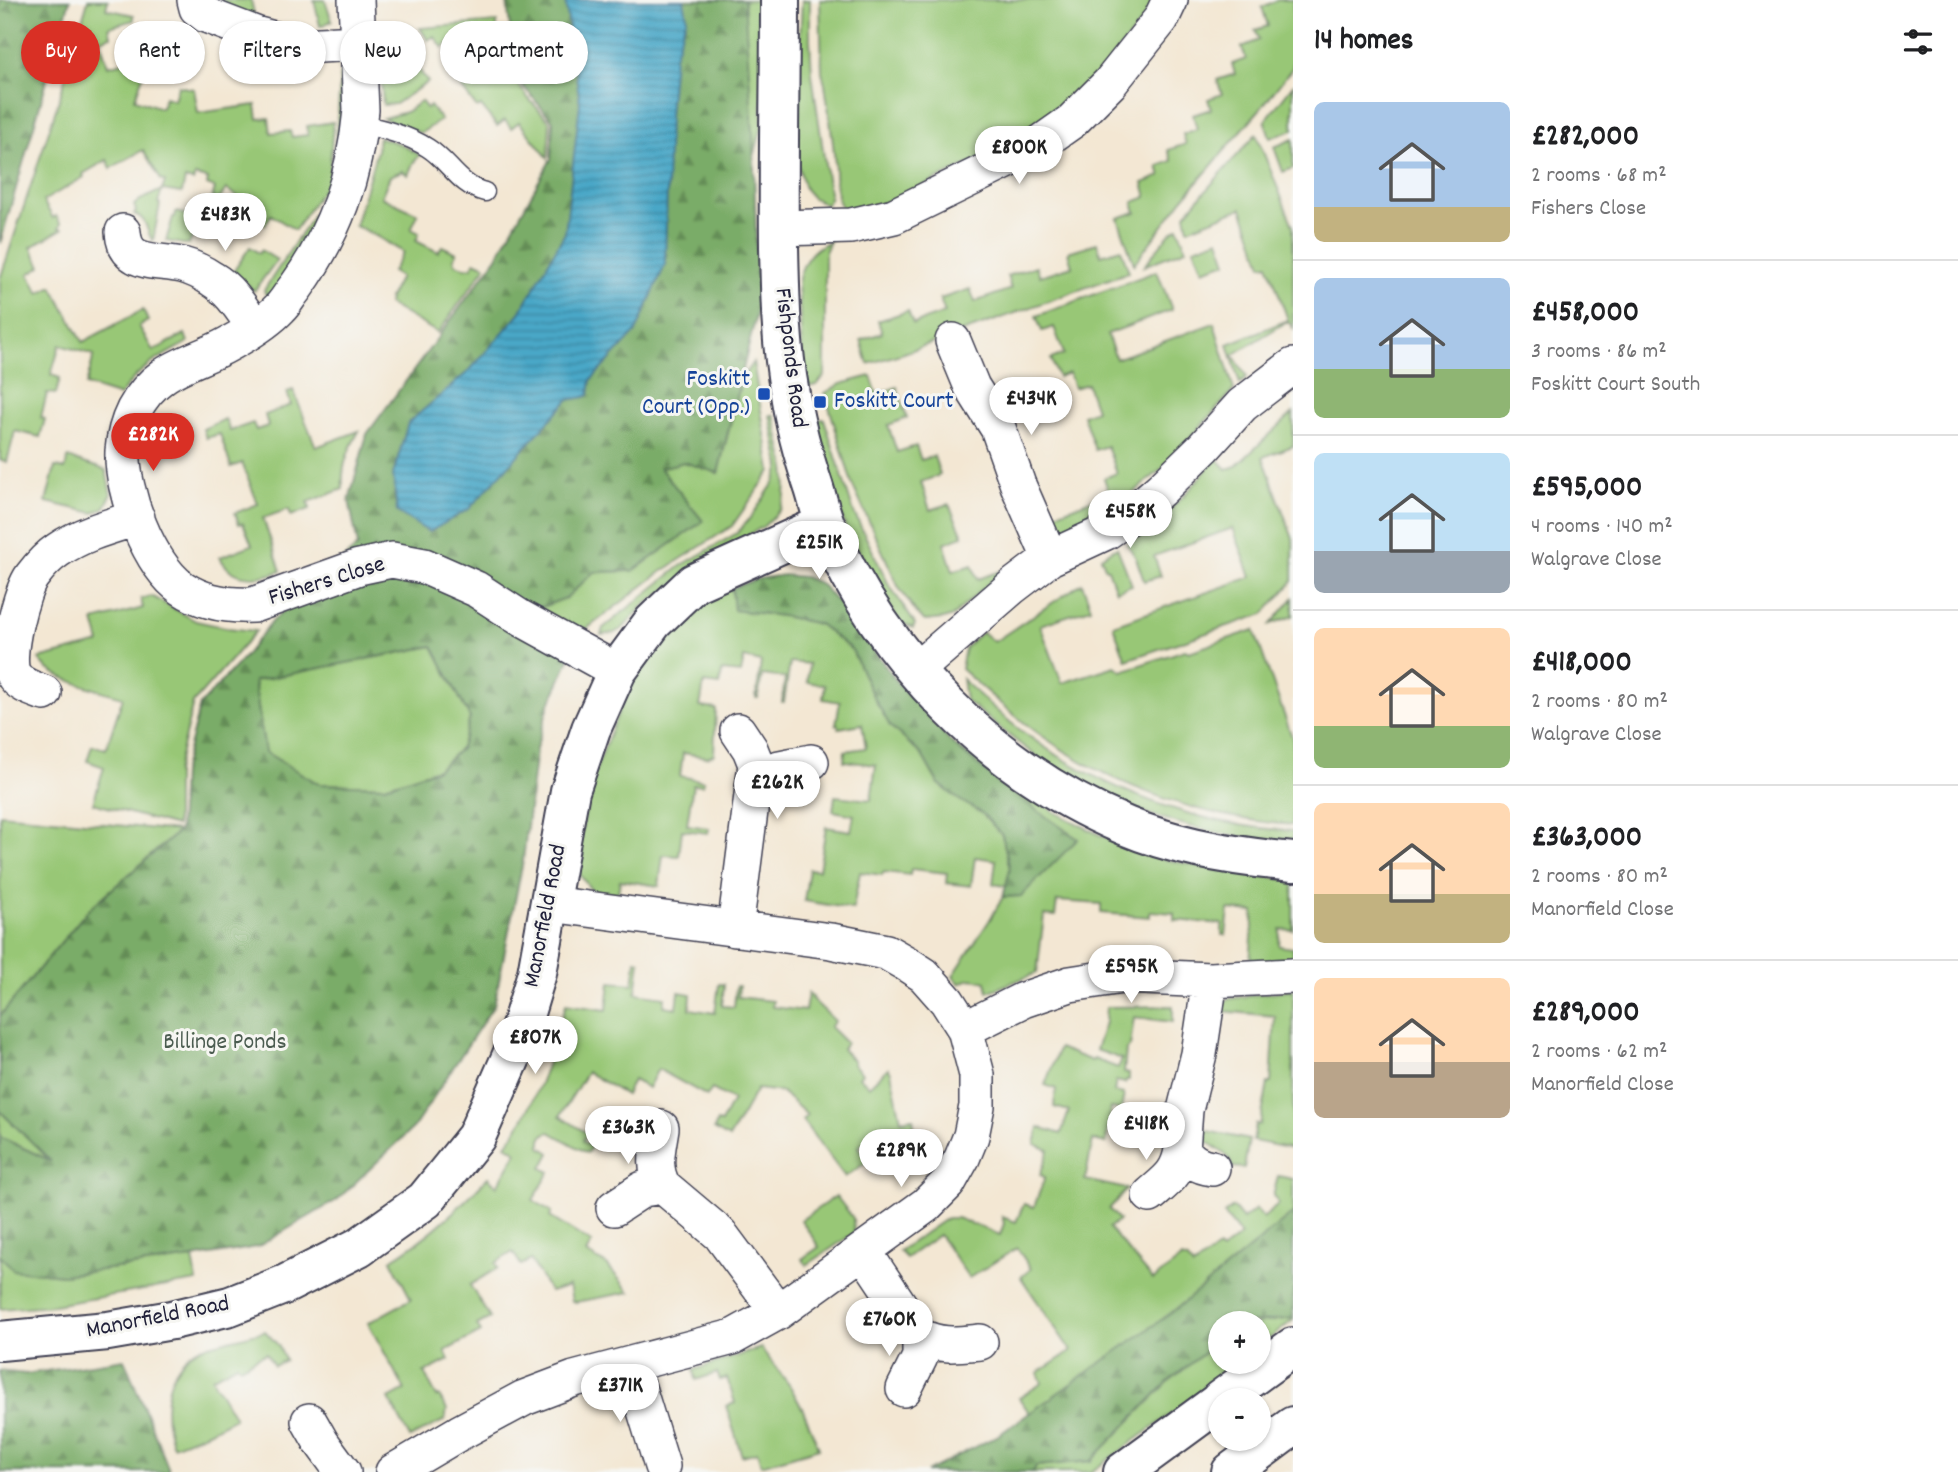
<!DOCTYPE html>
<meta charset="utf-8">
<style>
:root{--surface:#fff;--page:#f2f2f2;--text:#202124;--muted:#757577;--line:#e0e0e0;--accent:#d93025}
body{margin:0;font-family:Dekko,sans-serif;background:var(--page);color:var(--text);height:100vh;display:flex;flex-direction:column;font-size:26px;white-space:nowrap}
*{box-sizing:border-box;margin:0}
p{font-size:23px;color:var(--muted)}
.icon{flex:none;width:38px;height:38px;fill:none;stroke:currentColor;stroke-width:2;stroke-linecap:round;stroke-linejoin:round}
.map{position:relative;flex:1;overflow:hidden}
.panel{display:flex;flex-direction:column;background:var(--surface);width:665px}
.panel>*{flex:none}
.guide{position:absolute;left:21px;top:21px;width:665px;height:63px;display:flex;gap:14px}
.fabs{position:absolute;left:1208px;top:1311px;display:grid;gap:14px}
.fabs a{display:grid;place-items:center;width:63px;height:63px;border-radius:50%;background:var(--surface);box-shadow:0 2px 5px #0004;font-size:35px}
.price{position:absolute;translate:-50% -60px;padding:0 16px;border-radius:24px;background:#fff;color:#222;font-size:23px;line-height:46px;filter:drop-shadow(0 2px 4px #0008)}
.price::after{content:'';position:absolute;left:50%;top:42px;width:21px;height:16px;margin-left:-10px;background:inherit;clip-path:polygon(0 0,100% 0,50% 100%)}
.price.on{background:var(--accent);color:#fff}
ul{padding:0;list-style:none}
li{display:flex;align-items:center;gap:21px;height:175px;padding:0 21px}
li+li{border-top:2px solid var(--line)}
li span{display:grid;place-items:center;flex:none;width:196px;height:140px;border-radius:10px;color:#555}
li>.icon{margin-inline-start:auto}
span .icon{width:84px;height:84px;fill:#fffc;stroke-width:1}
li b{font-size:30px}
h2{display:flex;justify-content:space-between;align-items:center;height:84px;padding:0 21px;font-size:30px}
.chip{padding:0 24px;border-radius:32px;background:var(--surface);box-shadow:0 2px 5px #0004;font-size:24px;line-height:63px}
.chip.on{background:var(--accent);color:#fff}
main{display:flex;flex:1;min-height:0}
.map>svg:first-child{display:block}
.green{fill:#98c776;stroke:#5d7458;stroke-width:2}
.forest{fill:url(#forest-firs);stroke:#4e6751;stroke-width:2;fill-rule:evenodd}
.water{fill:url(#water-rules);stroke:#356481;stroke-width:2}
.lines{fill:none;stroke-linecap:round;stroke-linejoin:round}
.service-casing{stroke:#414052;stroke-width:21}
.minor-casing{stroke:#414052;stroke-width:38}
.tertiary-casing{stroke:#414052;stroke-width:42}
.trunk-casing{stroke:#414052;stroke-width:42}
.service{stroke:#fff;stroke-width:18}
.minor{stroke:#fff;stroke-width:35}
.tertiary{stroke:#fff;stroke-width:38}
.trunk{stroke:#fff;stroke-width:38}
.transit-dot{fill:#1a4fb4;stroke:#f6f6f2;stroke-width:2.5}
.labels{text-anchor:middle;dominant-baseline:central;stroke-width:6;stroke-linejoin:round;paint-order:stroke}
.street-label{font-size:24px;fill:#22223b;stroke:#f6f6f2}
.transit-label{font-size:24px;fill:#164399;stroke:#f6f6f2;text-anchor:end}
.park-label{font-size:24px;fill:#4b5c50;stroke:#f6f6f2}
</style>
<main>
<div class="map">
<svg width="1293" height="1472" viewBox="0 0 1293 1472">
<defs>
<pattern id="forest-firs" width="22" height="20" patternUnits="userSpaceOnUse" patternTransform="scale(1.75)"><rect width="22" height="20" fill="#7aac67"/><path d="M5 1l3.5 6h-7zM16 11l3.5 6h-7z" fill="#648c56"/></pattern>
<pattern id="water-rules" width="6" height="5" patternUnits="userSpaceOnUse" patternTransform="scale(1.75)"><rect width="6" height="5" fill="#48a7c7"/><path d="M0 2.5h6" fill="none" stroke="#3c88a3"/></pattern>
</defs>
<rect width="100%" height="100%" fill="#f6f6f2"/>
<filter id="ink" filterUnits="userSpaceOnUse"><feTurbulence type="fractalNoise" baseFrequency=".0143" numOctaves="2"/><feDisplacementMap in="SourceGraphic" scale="14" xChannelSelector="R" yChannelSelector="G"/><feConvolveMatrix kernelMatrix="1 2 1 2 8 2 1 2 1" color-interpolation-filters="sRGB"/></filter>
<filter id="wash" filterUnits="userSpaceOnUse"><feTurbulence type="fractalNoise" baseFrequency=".00686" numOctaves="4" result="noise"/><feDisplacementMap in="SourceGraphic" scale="28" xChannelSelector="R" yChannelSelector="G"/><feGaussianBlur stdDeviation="1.57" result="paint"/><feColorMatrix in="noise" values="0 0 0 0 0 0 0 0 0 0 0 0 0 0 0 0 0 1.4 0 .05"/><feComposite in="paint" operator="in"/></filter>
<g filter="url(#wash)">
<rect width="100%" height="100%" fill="#f3e7d3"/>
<!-- green -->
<path class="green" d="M88 0H108L106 9 134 15V20L109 27 111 36 100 40 108 66 141 57V62L146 66 135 99 161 108 165 97 174 100 178 86 194 89 198 113 256 105 258 119 269 118 271 133 290 131 292 137 308 135 307 126 333 122 329 180 295 230 271 215 265 225 255 219 254 221 242 213 248 203 226 189 219 200 212 198 215 188 207 185 208 179 195 176 193 181 185 179 182 193 162 190 158 203 160 204 153 241C145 231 149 219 134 214L136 211 134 205 140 200 162 190 165 182 161 180 143 150 111 168 107 160 83 174 84 177 43 201 53 218 56 216 61 224 59 228 62 229 31 247 41 266 29 274 39 293 52 286 83 342 143 310 148 321 139 326 153 351 185 334 188 342C160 358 138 367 120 396L86 385 94 355 60 345 51 375 60 378 56 394 47 393 41 418 45 419 40 437 15 431 7 462 0 460V279L58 103Z
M217 0H251L255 18 220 7Z
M314 0H325L332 21 320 26Z
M744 0H763L762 126 753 160Z
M802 0H810V40L812 74 830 199 826 205 812 197 805 189 798 165 799 59Z
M820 0H1157C1115 60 1066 114 1000 149 979 161 955 170 933 181 905 194 874 212 842 208 833 194 836 171 834 154 832 131 828 107 825 84L822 73Z
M1278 0H1293V67L1261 108 1183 199 1134 264 1118 218 1136 212 1133 202 1147 197 1143 183 1161 176 1158 166 1172 161 1168 150 1186 144 1183 134 1197 129 1193 115 1211 109 1208 99 1222 94 1217 80 1235 74 1232 64 1246 59 1242 47 1259 40 1255 30 1268 26 1262 7Z
M497 22V30L484 41 529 99 550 122 548 158 519 122 511 128 505 120 497 126 481 106 477 108 446 67 453 62 452 60 462 52 463 46 459 41 453 40 443 48 434 36 428 40 420 28Z
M406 65 411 71 417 67 428 82 395 104 383 105 381 78 393 75Z
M344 70 349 112 347 137 334 189 328 206 291 272 278 293 269 297 266 295 264 290 333 185 336 158 340 73Z
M1293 85V130L1270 138 1265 121Z
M421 101 427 109 430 106 441 120 421 133 400 126 383 118 406 112Z
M1256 134 1293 226V328L1288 321 1233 355 1247 377 1240 384 1228 344 1288 320 1268 264 1262 265 1242 208 1188 229 1185 214Z
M379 137 400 144 420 155 413 163 408 175 402 171 390 176 381 197 418 214 411 229 419 233 416 241 438 252 442 246 457 253 454 259 456 264 466 268 472 267 475 261 486 266 438 333 388 304 389 298 400 277 392 272 403 252C387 243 372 232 355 226L377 150Z
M1293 139V168L1283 172 1274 147Z
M176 212 200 218 189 245 166 241 173 217H175Z
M1178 227 1186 249 1144 266 1170 233Z
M1219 239 1227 262 1203 270 1194 248Z
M830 241 825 252V375L817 385 807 387 802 351 798 283C802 262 810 250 830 241Z
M1097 243 1101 255 1121 249 1129 272 904 353 868 364 861 340 882 333 878 321 908 311 913 324 945 313 940 299 970 289 975 302 1011 289 1007 276 1036 266 1040 276 1072 266 1068 252Z
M250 247 259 253 261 250 277 260 254 291 233 272Z
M1157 271 1172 310 1107 334 1116 359 1214 323 1234 390 1163 468 1103 518 1068 533 1055 530 1044 518 1109 493 1104 478 1117 473 1107 446 1095 450 1083 415 1096 410 1087 384 1074 388 1069 373 1058 377 1051 359 1064 354 1054 327 1042 331 1036 316Z
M753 362 771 471 732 526 661 572 580 634 533 610 566 598 594 572 633 571 703 521 659 468 684 462 718 473 742 378Z
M871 376 877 394 897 387 907 418 888 425 897 452 916 446 921 460 934 456 940 475 921 482 930 510 949 504C953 515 959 525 963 536L944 543 953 571 972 565 978 579 1007 569 1023 561 1002 582 991 581 953 616 943 619 925 621 919 616 899 588 852 484 825 393 841 384Z
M293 390 316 447 359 431C348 451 341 466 343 489L308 502 310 509 291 516 289 509 263 518 281 571C259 579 232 582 220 557L252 545 243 523 239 524 235 513 258 504 242 463 231 467 220 434 206 438 203 429 225 419 230 431 253 423 256 430 268 426 265 415 291 405 287 392Z
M1293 413V446L1263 457 1293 539V581L1264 614 1126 660 1113 625 1251 577 1233 528 1154 556 1161 576 1144 581 1136 558 1127 544C1161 520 1192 491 1216 457L1227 469 1236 466Z
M770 415H774L785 465 786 481 785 496 780 510 764 526 730 546 644 605 623 628 614 633 601 635 603 628 682 565 737 533 751 517 775 481 780 467Z
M824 419 854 513 888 583 915 624 913 628 904 624 895 617 845 526 812 421Z
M68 458 106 470 111 495 105 507 94 513 46 502 55 467 65 469Z
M1117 547 1132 585 1116 591 1108 569H1106L1101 557Z
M1082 583 1091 608 1040 625 1062 683 1115 666 1122 671 1185 650 1189 652 1254 630 1293 740V825C1208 819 1118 789 1048 740 1017 719 989 694 961 669L965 648 982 632 994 642Z
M732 588 734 610 782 616 819 624 852 650 872 694 890 725 922 755 938 783 958 799 983 814 1002 835 1010 869 1006 886 993 884 996 860 975 857 971 886 946 883 947 873 911 869 910 875 884 872 882 875 860 872 853 909 804 901 809 869 819 870 826 827 851 831 854 815 833 811 835 796 871 800 876 765 844 761 845 751 866 748 862 724 839 728V725L836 724 840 702 823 699 825 685 807 682 809 664 790 662 784 702H782L785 678 762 675 758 698H756L761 662 744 658 741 673 722 671 720 685 704 683 700 707 716 709 714 754 707 757 683 753 680 776 704 781 703 785 693 784 687 825 709 828 708 833 682 830 679 856 663 855 659 886 620 880 618 894 592 891 580 875 576 861 591 782 628 688 660 640 702 602Z
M151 596 196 621 228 628 256 631 193 703 176 772V826L93 803 104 767 87 761 92 745 106 749 123 697C102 691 49 679 39 659L100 643 94 621 143 608 141 599Z
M1293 598V616L1271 624Z
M433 646 470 718 461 748 438 769 385 786 319 784 265 752 254 681Z
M962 679C982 698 1001 716 1023 732 1100 789 1197 826 1293 831V843C1206 836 1119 812 1046 763 1018 744 992 721 965 700Z
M952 743 1056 813 1100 835 1163 859 1238 874 1293 880V930L1280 929 1279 946 1293 948V961L1250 963 1254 912 1229 910 1226 935H1222V924L1174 920V913L1150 911V917L1101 913V904L1057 901 1055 916 1044 915 1037 973 988 992 986 982C975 979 970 977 960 984L953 976 989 921 1003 897 1021 896 1002 786Z
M0 814 179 831 88 910 0 1016Z
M636 960 640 961 636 993 665 997 664 1006 677 1008 679 992 691 994 690 1009 715 1013 719 984H724L722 1006 734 1007 736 986H739L738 997 773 1001 772 1007 805 1011 808 993 812 997 811 998 835 1021 830 1027 846 1043 842 1049 854 1061 853 1064 862 1073 859 1077 869 1086 888 1068 891 1072 901 1120 913 1118 918 1152 896 1170 872 1137 858 1147 868 1161 845 1177 802 1120 807 1115 782 1092 757 1089 729 1138 714 1129 717 1122 721 1123 733 1100 712 1089 707 1096 658 1069 648 1088 633 1080 626 1095 587 1072 560 1116 587 1133 583 1141 591 1147 587 1153 550 1132 544 1134 541 1140V1147L550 1153 542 1168 550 1172 533 1200 552 1212 550 1217 592 1243 586 1253 607 1265 630 1292 576 1302 572 1301 569 1286 550 1292 531 1260 521 1265 513 1252 495 1263 498 1268 470 1285 490 1318 477 1325 481 1332 445 1351 449 1360 424 1373 437 1397 439 1396 447 1410 445 1420 410 1438 389 1399 405 1390 368 1323 411 1299 391 1260C429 1237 458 1209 488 1177L497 1186 517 1152 506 1145C535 1108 554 1050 566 1004L607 1010 610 982 633 984Z
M1293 989V1149L1253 1141 1256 1124 1260 1125 1268 1083H1271L1275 1016 1221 1011 1223 1003 1229 999Z
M1173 1006V1022L1134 1017 1130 1046 1126 1049 1124 1073 1129 1074V1080H1126L1125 1083 1116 1081 1114 1092 1124 1094 1121 1110 1111 1108 1106 1143 1093 1140 1085 1180 1127 1189 1109 1209 1119 1220 1109 1228 1153 1280 1182 1258 1188 1260 1193 1267 1218 1248 1221 1251 1241 1235 1224 1214 1233 1207 1243 1219 1256 1209 1263 1218 1279 1204 1273 1196 1278 1176 1293 1179V1220L1125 1348 1031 1415 1019 1398 1042 1383 1038 1373 1071 1351 1022 1279 1021 1277 1031 1269 1017 1248 969 1278 939 1235 906 1258 899 1251 947 1218H957L1000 1235 1004 1223 1002 1217 1016 1222 1024 1204 1034 1207 1045 1177 1040 1175 1049 1150 1035 1144 1039 1127 1061 1134 1069 1111 1054 1107 1056 1089 1045 1085 1059 1048 1092 1061 1094 1059 1118 1068 1122 1059 1096 1050 1105 1022 1106 1007Z
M0 1111 53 1162 0 1137Z
M1199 1129 1249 1140 1244 1168 1232 1167C1229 1148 1204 1148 1199 1129Z
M836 1196 853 1218 854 1233 807 1265 802 1259 819 1247 801 1220Z
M0 1255 14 1270 63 1275 193 1258 197 1281 54 1305 0 1309Z
M1293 1318V1320L1258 1348 1257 1323Z
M265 1331 278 1345 285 1360 274 1366 266 1353 240 1367 237 1364 212 1378 235 1418 208 1432 173 1446C160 1411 164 1366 201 1347Z
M1220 1340V1362H1241L1204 1391 1091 1472H1033L1036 1466 1091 1461 1169 1381Z
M761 1348 790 1386 803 1410 819 1448 761 1465 757 1452 742 1456 726 1406 735 1403 727 1378 720 1380 717 1373 696 1380 694 1370Z"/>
<!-- forest -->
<path class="forest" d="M0 0H70L0 244Z
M507 0H744L753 132 758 307 718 473 684 462 660 468 703 521 633 571 594 572 566 598 534 610 580 634 548 708 536 749 523 861 494 1005 414 1127 337 1200 257 1247 193 1258 63 1275 13 1270 0 1255V1137L51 1161 0 1111V1016L88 910 179 831 182 773 200 705 244 657 273 620 358 546 349 500 367 434 497 257 551 159 553 121 487 44 510 28ZM433 646 470 718 461 748 438 769 385 786 319 784 265 752 254 681Z
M784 575 804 577 820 583 843 608 898 683 952 743 1002 786 1078 839 1021 896 1003 897 1010 869 1002 835 983 814 958 799 938 783 922 755 890 726 872 694 852 650 819 624 782 616 734 610 732 588 757 579Z
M1293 1213V1318L1257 1323H1220V1340L1169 1381 1091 1461 1036 1466 1033 1472H926L997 1436 1171 1313Z
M124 1359 170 1472H0V1371L26 1374Z"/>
<!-- water -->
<path class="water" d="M565 0H684L687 17 674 57 669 116 665 265 636 332 591 380 589 395 585 397 568 400 469 509 429 532 397 512 393 475 408 423 469 371 520 313 565 233 580 103Z"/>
</g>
<g filter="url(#ink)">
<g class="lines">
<!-- service casing -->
<g class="service-casing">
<path id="service" d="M360 124C383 129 408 135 428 148 449 161 459 186 485 192"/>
</g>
<!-- minor casing -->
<g class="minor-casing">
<path id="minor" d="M195 0 197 8 206 15 258 35 300 46 358 43
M356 0 361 110C355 176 335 233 296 287 290 294 286 302 280 308 265 324 242 337 223 347 185 366 156 369 134 410 128 422 124 437 123 451 121 491 149 565 182 588 204 603 228 606 253 605L359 567 392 560 424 566 476 589 519 617 617 671
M779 228 851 226 894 216 1035 147 1072 121 1110 83 1161 19 1170 0
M123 232C125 267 157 259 182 265 193 268 203 273 212 279 231 290 243 311 255 328
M953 341 972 387 998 428 1018 485 1050 558
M915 671 1012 587 1050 558 1106 532 1132 514 1160 490 1204 447 1242 405 1293 366
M44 693C33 689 19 685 13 674 4 658 21 591 32 576 38 568 49 556 58 550 81 534 111 526 137 518
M753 790C756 786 758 779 762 775 768 768 800 765 811 762
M735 929 756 764 750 749 738 731
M1210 980 1199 1054 1185 1110 1182 1150C1191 1161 1198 1166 1212 1168
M965 1029 1023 1000 1070 984 1122 976 1210 980 1293 976
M661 1128C658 1149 652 1167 663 1186L720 1234 778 1312
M1150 1195C1167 1180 1178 1174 1182 1150
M614 1208 643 1189 663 1186
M864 1252 920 1336C940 1347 958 1344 980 1342
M631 1365 662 1466
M904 1389 920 1357V1336
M309 1421 321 1442 343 1472
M393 1472 459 1433 524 1398 574 1379 733 1337 778 1312 926 1205 948 1183 962 1158 971 1136 977 1106V1075L965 1029 947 1001 924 975 907 964 886 952 831 941 550 904"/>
</g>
<!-- tertiary casing -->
<g class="tertiary-casing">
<path id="tertiary" d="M780 0C780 82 778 164 779 246 780 295 781 346 790 394 795 426 804 458 814 488 818 501 821 514 826 526 884 660 992 770 1126 826 1178 848 1237 857 1293 862
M0 1341 108 1331 172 1320 230 1306 286 1284 359 1247 425 1200 476 1137 513 1053 537 973 570 791 591 729 617 671 653 622 694 583 825 524"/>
</g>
<!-- trunk casing -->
<g class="trunk-casing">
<path id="trunk" d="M1220 1400 1293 1347
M1123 1472 1220 1401
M1231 1472 1293 1426"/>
</g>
<!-- service -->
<use href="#service" class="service"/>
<!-- minor -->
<use href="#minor" class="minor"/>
<!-- tertiary -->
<use href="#tertiary" class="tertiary"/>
<!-- trunk -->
<use href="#trunk" class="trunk"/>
</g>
</g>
<!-- markers -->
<g class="transit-dot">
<rect x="757" y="387" width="14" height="14" rx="3.5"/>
<rect x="813" y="395" width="14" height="14" rx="3.5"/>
</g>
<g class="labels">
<!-- street labels -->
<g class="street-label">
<text transform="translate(790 358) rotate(83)">Fishponds Road</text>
<text transform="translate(327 582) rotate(-17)">Fishers Close</text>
<text transform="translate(546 916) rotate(-79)">Manorfield Road</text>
<text transform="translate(158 1318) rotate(-11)">Manorfield Road</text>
</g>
<!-- transit labels -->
<g class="transit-label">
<text x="750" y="380">Foskitt<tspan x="750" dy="28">Court (Opp.)</tspan></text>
<text x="834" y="402" text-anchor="start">Foskitt Court</text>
</g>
<!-- park labels -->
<g class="park-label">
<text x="225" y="1043">Billinge Ponds</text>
</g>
</g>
</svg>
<div class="fabs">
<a>+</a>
<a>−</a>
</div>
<b class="price" style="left:1019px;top:186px">£800K</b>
<b class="price" style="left:225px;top:253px">£483K</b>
<b class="price" style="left:1031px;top:437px">£434K</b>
<b class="price on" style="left:153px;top:473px">£282K</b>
<b class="price" style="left:1130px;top:550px">£458K</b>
<b class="price" style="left:819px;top:581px">£251K</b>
<b class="price" style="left:777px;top:821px">£262K</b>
<b class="price" style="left:1131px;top:1005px">£595K</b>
<b class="price" style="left:535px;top:1076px">£807K</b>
<b class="price" style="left:1146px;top:1162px">£418K</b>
<b class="price" style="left:628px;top:1166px">£363K</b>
<b class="price" style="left:901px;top:1189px">£289K</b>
<b class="price" style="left:889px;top:1358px">£760K</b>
<b class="price" style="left:620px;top:1424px">£371K</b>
<div class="guide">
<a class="chip on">Buy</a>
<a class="chip">Rent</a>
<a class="chip">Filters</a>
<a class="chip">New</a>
<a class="chip">Apartment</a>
</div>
</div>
<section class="panel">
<h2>14 homes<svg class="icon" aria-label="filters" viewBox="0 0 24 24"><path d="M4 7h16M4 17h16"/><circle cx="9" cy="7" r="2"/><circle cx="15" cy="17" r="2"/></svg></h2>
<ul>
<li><span style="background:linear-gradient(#a9c7e8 75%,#c2b280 0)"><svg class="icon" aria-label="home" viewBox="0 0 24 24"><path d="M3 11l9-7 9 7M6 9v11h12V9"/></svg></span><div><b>£282,000</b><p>2 rooms · 68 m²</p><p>Fishers Close</p></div></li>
<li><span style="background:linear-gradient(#a9c7e8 65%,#8fb573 0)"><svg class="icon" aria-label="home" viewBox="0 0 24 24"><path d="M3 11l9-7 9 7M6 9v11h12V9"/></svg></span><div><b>£458,000</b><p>3 rooms · 86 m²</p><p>Foskitt Court South</p></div></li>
<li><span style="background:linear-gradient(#bfe0f5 70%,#9aa5b1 0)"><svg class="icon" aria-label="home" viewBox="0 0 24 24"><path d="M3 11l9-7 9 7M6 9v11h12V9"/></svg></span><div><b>£595,000</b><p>4 rooms · 140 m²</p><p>Walgrave Close</p></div></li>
<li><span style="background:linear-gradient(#ffd9b3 70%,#8fb573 0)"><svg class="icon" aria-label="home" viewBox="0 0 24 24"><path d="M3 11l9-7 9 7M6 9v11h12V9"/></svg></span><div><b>£418,000</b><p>2 rooms · 80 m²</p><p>Walgrave Close</p></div></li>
<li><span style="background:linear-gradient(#ffd9b3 65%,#c2b280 0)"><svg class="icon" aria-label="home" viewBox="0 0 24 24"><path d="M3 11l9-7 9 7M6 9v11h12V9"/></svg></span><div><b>£363,000</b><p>2 rooms · 80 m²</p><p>Manorfield Close</p></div></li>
<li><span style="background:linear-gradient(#ffd9b3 60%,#b9a48a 0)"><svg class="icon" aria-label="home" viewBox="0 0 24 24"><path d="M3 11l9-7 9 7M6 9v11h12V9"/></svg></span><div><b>£289,000</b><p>2 rooms · 62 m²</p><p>Manorfield Close</p></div></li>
</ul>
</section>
</main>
